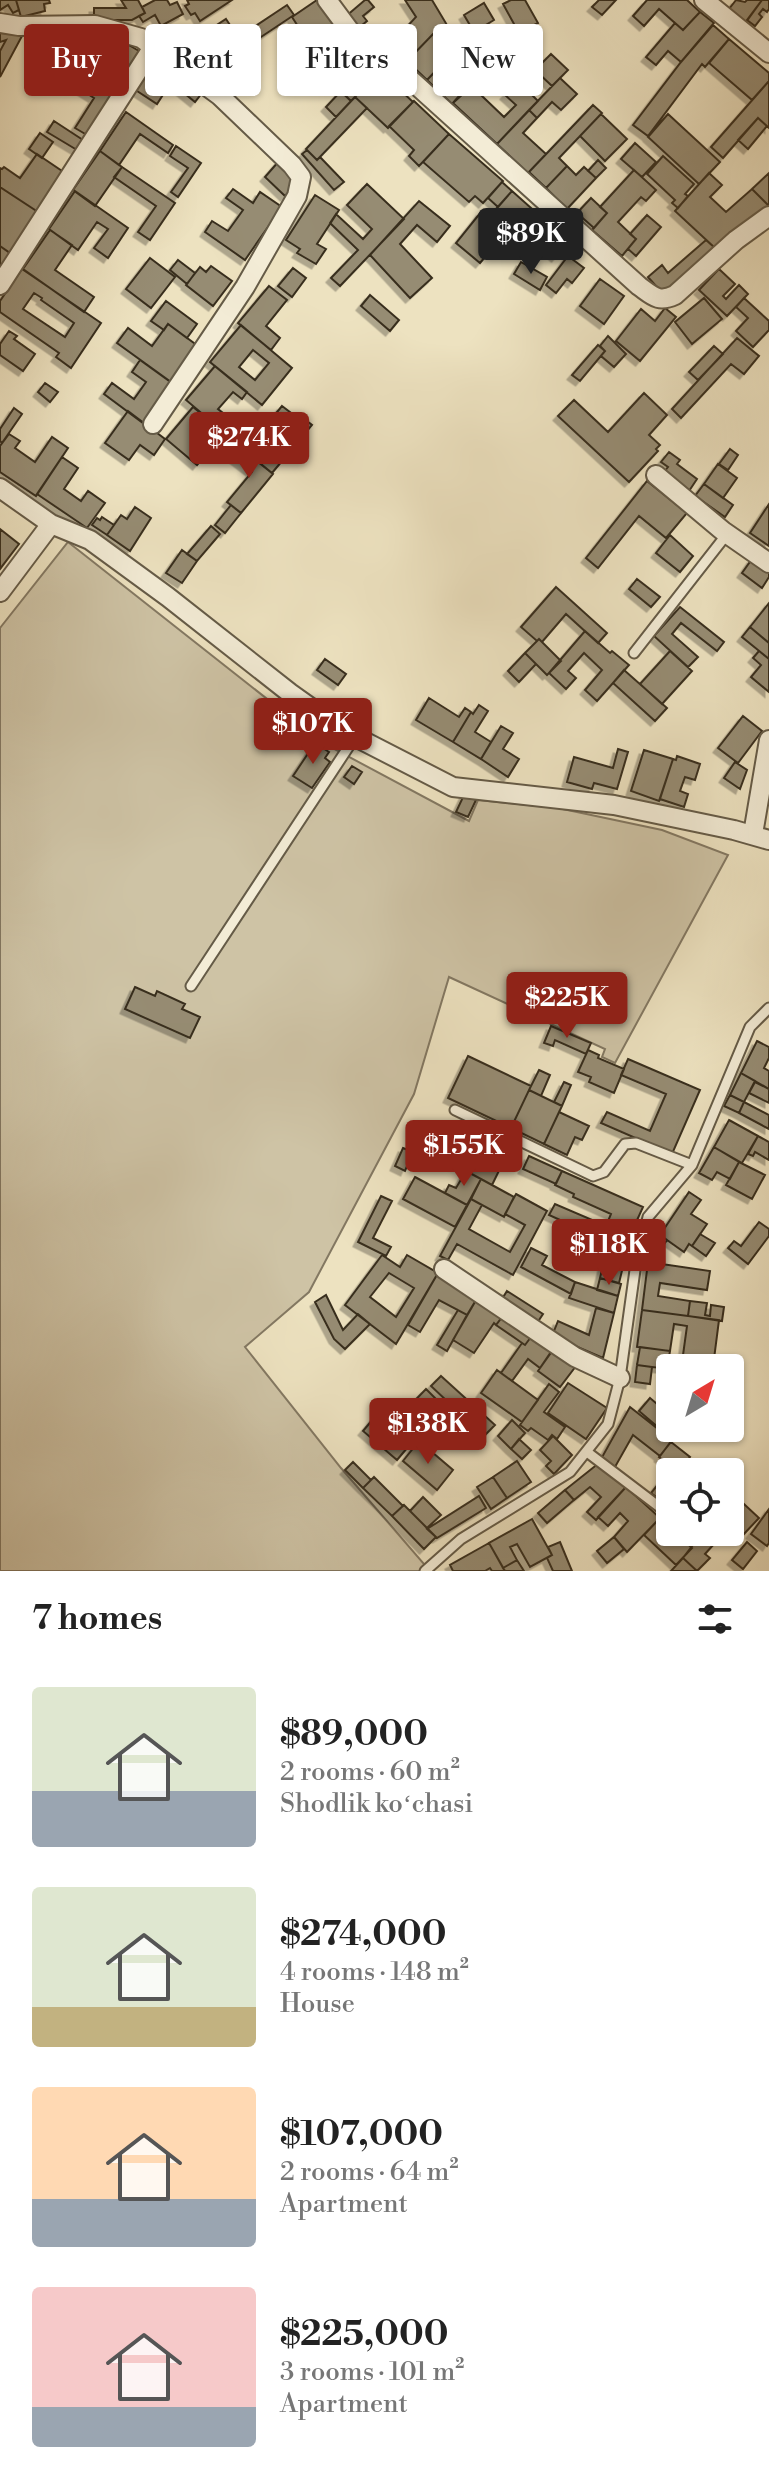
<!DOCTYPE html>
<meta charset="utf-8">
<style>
:root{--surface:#fff;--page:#f6f6f6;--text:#222;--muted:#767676;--accent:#8f2418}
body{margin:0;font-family:"Libre Bodoni",serif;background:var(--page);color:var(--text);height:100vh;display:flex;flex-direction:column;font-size:30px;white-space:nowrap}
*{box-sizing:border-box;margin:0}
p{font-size:26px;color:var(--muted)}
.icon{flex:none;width:44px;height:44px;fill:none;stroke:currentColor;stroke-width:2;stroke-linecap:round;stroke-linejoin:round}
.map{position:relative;height:1571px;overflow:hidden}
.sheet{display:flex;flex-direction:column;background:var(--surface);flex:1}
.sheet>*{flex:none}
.hud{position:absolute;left:24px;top:24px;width:722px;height:72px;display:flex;gap:16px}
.needle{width:52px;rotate:38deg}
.controls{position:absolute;left:656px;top:1354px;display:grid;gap:16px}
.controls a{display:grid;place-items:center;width:88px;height:88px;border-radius:8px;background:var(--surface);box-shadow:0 2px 6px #0004;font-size:40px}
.price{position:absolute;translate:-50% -68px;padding:0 18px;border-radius:8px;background:var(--accent);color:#fff;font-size:26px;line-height:52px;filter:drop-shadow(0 2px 4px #0008)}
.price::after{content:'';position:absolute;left:50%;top:48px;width:24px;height:18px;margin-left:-12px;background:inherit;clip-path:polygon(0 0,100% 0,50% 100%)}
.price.current{background:#222;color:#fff}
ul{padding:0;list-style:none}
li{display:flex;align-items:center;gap:24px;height:200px;padding:0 32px}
li span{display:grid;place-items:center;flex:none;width:224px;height:160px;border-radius:8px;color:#555}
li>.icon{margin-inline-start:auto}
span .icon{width:96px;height:96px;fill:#fffc;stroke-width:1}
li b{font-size:34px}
h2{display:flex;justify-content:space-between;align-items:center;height:96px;padding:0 32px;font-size:34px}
.tag{padding:0 28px;border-radius:8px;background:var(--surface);box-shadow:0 2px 6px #0004;font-size:28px;line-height:72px}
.tag.current{background:var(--accent);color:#fff}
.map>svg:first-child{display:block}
.green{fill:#cec3a5;stroke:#837862;stroke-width:2}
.building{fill:#968c73;stroke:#382e1f;stroke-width:2;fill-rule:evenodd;filter:url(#shadow)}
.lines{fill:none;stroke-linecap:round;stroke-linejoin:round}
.service-casing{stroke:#655b47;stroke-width:13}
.minor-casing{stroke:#655b47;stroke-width:22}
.service{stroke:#f3ecd6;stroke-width:9}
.minor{stroke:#f3ecd6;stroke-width:18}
</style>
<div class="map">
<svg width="769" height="1571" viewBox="0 0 769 1571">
<defs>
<filter id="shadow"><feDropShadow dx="-4.5" dy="4.5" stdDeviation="0" flood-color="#0004"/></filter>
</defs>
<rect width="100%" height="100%" fill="#ede2c0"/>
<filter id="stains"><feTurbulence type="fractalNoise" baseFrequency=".0025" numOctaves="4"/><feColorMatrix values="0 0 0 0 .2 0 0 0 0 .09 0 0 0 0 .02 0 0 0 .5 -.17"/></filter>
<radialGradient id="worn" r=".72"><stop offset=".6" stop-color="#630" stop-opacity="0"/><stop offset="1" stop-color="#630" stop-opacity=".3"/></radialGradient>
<!-- green -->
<path class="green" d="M68 542 323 743 469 821 478 800 558 808 662 830 728 855 615 1063 602 1057 605 1049 449 977 414 1094 309 1292 245 1347 341 1468 430 1571H0V628Z"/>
<!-- building -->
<path class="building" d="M0 0H16L19 10 13 13 8 5 0 10Z
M16 0H49L50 3 44 4 45 11 21 17Z
M121 0H138L145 13 132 20H94V8H126Z
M155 0H167L170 5 177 2 183 14 161 26 155 15 143 22 139 16 145 13 142 7Z
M187 0H232L200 21 195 13 191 15 185 6 189 4Z
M317 0H319L346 39 306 70 298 57 312 48 292 17Z
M365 0H368L374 7 363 16 367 21 356 30 345 17Z
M405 0H432L447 25 436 31 407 61 390 45 416 17Z
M511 0H525L538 23 519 33 503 4Z
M599 0H616L602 15 592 7Z
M647 0H687L700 12 683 30 659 9 644 26 633 16Z
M736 0 745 2 747 0H762L746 22 729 9Z
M762 0H769V9L767 12 763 9 759 14 762 17 755 26 747 20Z
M484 3 494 20 474 32 464 15Z
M287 5 294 15 255 41 248 31Z
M700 12 714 23 681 62 668 51 656 65 646 57 675 23 683 30Z
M226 19 238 37 248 30 255 41 220 65 200 36Z
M713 25 729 39 705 67 702 64 648 136 633 125 681 62Z
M0 27 22 36 0 77V51L6 40 0 42Z
M436 31 456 50 427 80 407 61Z
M346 39 380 71 351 101 313 65Z
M524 39 532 49 500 76 502 79 482 96 504 117 516 105 505 95 518 81 538 101 497 144 453 103Z
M729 39 769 73V81L752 100 709 63Z
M122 41 139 51 113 93 96 83Z
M74 51 104 70 96 83 66 64Z
M551 54 568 70 552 86 535 70Z
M154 58 177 73 157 104 134 89Z
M443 63 467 87 452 104 427 80Z
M66 64 82 75 77 83 60 73Z
M380 71 413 102 388 128 355 97Z
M82 75 113 93 87 135 75 128 94 98 75 86Z
M560 78 577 94 561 110 552 102 537 118 529 110Z
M185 79 202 93 195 102 178 88Z
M769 81V128L758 118 723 158 711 147Z
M341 91 351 101 336 117 326 107Z
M355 97 367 108 317 160 306 149Z
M414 101 449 134 419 166 409 156 414 150 389 126Z
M593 105 602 113 559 158 567 166 546 188 529 172Z
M529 110 537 118 523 133 546 154 528 173 497 144Z
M126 112 173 145 168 153 140 134 119 165 100 151Z
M601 114 627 139 605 161 580 136Z
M668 114 720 162 699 184 648 137Z
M758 118 767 126 748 149 738 140Z
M54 121 83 140 77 150 47 132Z
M40 133 53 142 42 158 29 149Z
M449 134 503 181 483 203 475 196 469 202 423 162Z
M635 143 656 162 642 177 621 159Z
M176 146 201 163 178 197 171 192 188 168 170 156Z
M307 150 317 160 320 157 344 182 334 190 302 154Z
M100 151 122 167 95 206 73 190Z
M37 154 65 173 38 212 0 187V168L2 169 4 167 20 178Z
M663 156 694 184 685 194 688 196 678 208 672 203 675 200 647 174Z
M598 160 606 168 596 178 588 171Z
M279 161 300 181 285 196 265 177Z
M567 166 576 175 584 167 596 178 567 209 546 188Z
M122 167 175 203 150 240 138 232 156 206 114 177Z
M634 170 656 190 646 201 641 197 618 222 636 239 622 256 592 230 607 213 600 207Z
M709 173 722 185 710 197 726 212 752 189 769 206 727 235 715 248 675 211Z
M769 173V206L752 189Z
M502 182 512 191 498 207 488 198Z
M367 184 404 219 340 286 331 278 358 250 330 223 336 214 363 239 372 229 347 205Z
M0 187 38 212 10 253 0 246Z
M233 189 253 203 260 192 282 207 245 260 205 232 212 221 228 231 243 210 226 198Z
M75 191 128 228 108 258 94 248 108 229 97 222 78 250 49 229Z
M512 191 549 224 527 250 519 243 524 237 519 233 521 231 496 209Z
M315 195 339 210 317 244 326 249 316 264 297 253 300 249 286 240Z
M591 198 607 213 594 228 577 213Z
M419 201 450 226 437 242 417 225 400 244 432 278 410 298 370 255Z
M481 212 490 219 494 213 504 222 500 227 506 232 480 263 456 243Z
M647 215 661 227 636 256 628 249 636 239 630 234Z
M549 224 570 241 556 257 536 240Z
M50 230 72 245 55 270 94 297 84 312 23 269Z
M706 240 715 248 663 294 648 277 662 265 668 273Z
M0 246 10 253 0 267Z
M568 256 584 268 572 283 567 279 556 293 546 285Z
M150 258 175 277 151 308 126 289Z
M178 260 195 273 187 284 170 270Z
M521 262 547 277 540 290 514 274Z
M211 266 232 281 213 306 186 285 200 267 206 272Z
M293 268 306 278 292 297 278 286Z
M22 269 101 323 71 368 56 357 59 353 0 312V301ZM34 293 42 298 41 300 74 323 65 337 23 309Z
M719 269 735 284 723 296 726 299 739 285 748 294 727 316 699 290Z
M600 279 624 296 604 324 580 306Z
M269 286 287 300 266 326 280 338 271 350 238 323Z
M370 295 399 320 390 331 361 306Z
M704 298 722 319 692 344 675 322Z
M744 298 769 321V330L753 347 736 331 748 318 736 307Z
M166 301 197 324 187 338 168 324 164 330 151 321Z
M665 308 676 317 640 361 616 341 641 309 655 321Z
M168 324 198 346 171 382 117 343 128 328 152 346Z
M241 325 292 368 262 405 210 362ZM253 350 269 363 255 380 239 367Z
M9 331 17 336 14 339 35 354 23 371 0 355V344Z
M608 336 626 354 614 367 601 356 605 351 600 346Z
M737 338 759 356 744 374 731 364 681 418 672 409Z
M598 345 605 351 580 381 572 375Z
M714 346 723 354 698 380 689 372Z
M140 360 176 386 147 426 104 394 112 383 134 399 146 382 132 372Z
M215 366 247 392 242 399 233 392 218 409 228 417 219 428 186 400Z
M45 383 58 392 50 402 38 392Z
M644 393 667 415 649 435 660 445 656 449 658 451 629 482 558 416 574 400 608 432Z
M282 406 295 416 267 448 282 461 272 473 245 451Z
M193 407 224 432 197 465 166 439Z
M14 408 22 414 2 443 0 441V429Z
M128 411 165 439 154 455 140 445 129 460 105 443Z
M298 414 312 425 293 448 286 443 296 431 288 425Z
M224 432 239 444 232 453 224 447 220 451 213 446Z
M9 434 20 441 15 448 35 462 52 437 68 448 36 496 0 472V446Z
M238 446 273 474 241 513 227 502 252 472 230 455Z
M730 449 738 455 728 470 719 464Z
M669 452 680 460 677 464 697 479 689 491 664 472 668 467 661 462Z
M62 457 78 468 64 489 81 501 88 491 105 503 87 528 37 494Z
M718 464 737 478 723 498 704 484Z
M647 481 687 513 666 538 639 516 598 568 586 558Z
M704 484 733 505 725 517 695 496Z
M769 504V546L750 533Z
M231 505 241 513 225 533 215 525Z
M135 507 151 518 130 551 107 535 121 515 127 519Z
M102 517 114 525 107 535 92 525 97 518 100 520Z
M211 526 220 534 197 561 187 554Z
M0 529 19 544 0 569Z
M670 535 693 556 680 572 656 553Z
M182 550 197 561 182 583 166 573Z
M752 559 769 571V577L762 588 742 573Z
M637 579 660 597 651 607 629 589Z
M556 587 607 633 598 643 566 614 542 642 539 639 537 641 521 627Z
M769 603V643L750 627Z
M680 607 724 642 717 651 681 623 672 634 698 657 688 667 654 636Z
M750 627 769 643V659L742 637Z
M585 631 610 653 612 651 629 665 597 701 585 690 602 670 584 653 568 671 576 678 566 689 549 673Z
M539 639 561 661 547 675 525 653Z
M670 651 692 671 662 704 640 684Z
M759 651 769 659V692L751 677 761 665 753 658Z
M525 653 536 664 519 682 508 671Z
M325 659 346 674 338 685 317 670Z
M624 670 667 708 655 721 613 683Z
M429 698 459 717 465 708 471 712 453 742 416 720Z
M479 705 488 711 475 732 491 742 481 759 453 742 471 712 473 714Z
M743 716 762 731 738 763 718 748Z
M501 726 513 733 503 749 519 759 508 777 481 759Z
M315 743 329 752 325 758 330 762 312 788 293 776Z
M618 749 628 752 617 789 594 783 592 789 567 782 574 757 613 768Z
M644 750 673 759 659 801 631 791Z
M677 756 700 764 695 780 685 777 680 791 688 794 684 807 660 799 673 759 676 760Z
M735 762 747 770 740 789 724 778Z
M352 766 362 772 354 784 344 777Z
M464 795 476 800 468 817 456 812Z
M135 987 155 996 157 991 185 1004 182 1009 200 1017 190 1038 125 1009Z
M551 1026 591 1043 586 1054 555 1040 553 1046 544 1043Z
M757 1041 769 1047V1058L764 1068 769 1071V1089L741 1073Z
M588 1050 599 1055 598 1058 624 1069 614 1093 589 1082 591 1077 578 1072Z
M468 1056 531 1086 511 1128 448 1098Z
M628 1059 700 1090 672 1154 601 1123 607 1112 650 1131 666 1094 621 1075Z
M539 1070 550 1075 541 1096 529 1090Z
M741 1073 755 1081 744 1102 730 1095Z
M564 1082 571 1085 562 1106 554 1102Z
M755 1082 769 1089V1103L749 1093Z
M529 1090 562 1106 544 1144 511 1128Z
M730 1095 744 1102 739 1113 724 1106Z
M744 1102 769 1115V1129L739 1113Z
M559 1112 589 1126 582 1140 575 1137 567 1155 544 1144Z
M729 1120 758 1136 742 1163 714 1147Z
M471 1124 512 1144 492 1185 468 1172 473 1161 456 1153Z
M758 1136 769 1142V1160L755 1152 753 1156 748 1154Z
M714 1147 739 1162 730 1179 717 1172 712 1180 699 1173Z
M403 1148 413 1152 405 1171 395 1166Z
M529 1156 562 1171 556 1184 523 1169Z
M739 1162 765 1175 752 1199 726 1185Z
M466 1171 481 1179 467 1205 445 1193 449 1185 456 1188Z
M562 1171 643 1207 624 1249 549 1215 555 1204 606 1226 611 1214 573 1197 574 1194 555 1185Z
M415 1177 467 1205 455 1227 403 1199Z
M481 1179 514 1197 504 1217 471 1199Z
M689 1192 701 1200 691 1214 707 1224 692 1246 689 1244 684 1252 660 1235Z
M516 1194 547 1211 513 1275 457 1244 448 1260 440 1256 471 1199 482 1205 469 1229 510 1252 525 1225 505 1214Z
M381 1196 392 1201 373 1238 391 1247 386 1256 358 1242Z
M759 1222 769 1229V1236L748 1264 728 1248 734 1241 741 1246Z
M579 1228 627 1250 619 1283 600 1278 604 1261 571 1246Z
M659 1234 667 1240 655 1258 647 1252Z
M700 1234 715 1243 706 1256 692 1246Z
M531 1248 547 1256 542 1265 575 1282 571 1294 521 1267Z
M382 1255 400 1267 407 1255 438 1273 396 1344 345 1305ZM389 1273 414 1288 396 1317 370 1297Z
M648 1262 710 1271 707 1290 660 1283 658 1296 690 1301 688 1316 642 1310Z
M438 1273 479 1295 467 1315 439 1300 420 1332 408 1325Z
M600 1278 621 1284 618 1296 597 1290Z
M575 1282 618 1296 614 1313 569 1298Z
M507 1291 543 1314 537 1323 502 1299Z
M326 1295 343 1330 358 1314 370 1324 345 1349 334 1339 315 1302Z
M479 1295 506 1312 496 1325 494 1323 474 1353 453 1340Z
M690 1301 707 1303 705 1315 710 1316 711 1305 724 1307 722 1321 688 1316Z
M596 1308 614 1313 603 1358 552 1336 558 1321 589 1335Z
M458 1310 467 1315 447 1351 437 1345Z
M642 1310 719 1320 714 1359 683 1355 687 1326 674 1324 670 1351 637 1347Z
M506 1312 534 1333 525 1345 496 1325Z
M534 1333 555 1347 540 1368 528 1359 512 1381 501 1373 522 1343 525 1345Z
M640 1347 670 1351 667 1369 637 1365Z
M553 1349 576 1366 560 1387 538 1371Z
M673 1359 689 1364 688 1368H670V1380L666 1378Z
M692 1359 717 1368H689Z
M637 1365 652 1367 650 1384 635 1382Z
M497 1370 538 1400 522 1422 481 1393Z
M441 1376 495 1425 484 1436 431 1386Z
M568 1383 607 1408 586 1439 548 1413Z
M549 1384 559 1392 544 1412 565 1427 557 1439 552 1435 548 1440 531 1428 528 1431 520 1425Z
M426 1389 442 1405 432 1416 426 1410 406 1430 396 1420Z
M650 1398 670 1415 659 1428 639 1411Z
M630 1407 672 1440 660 1456 633 1435 615 1467 601 1459Z
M379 1412 413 1441 397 1460 363 1431Z
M512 1420 525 1433 511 1449 498 1436Z
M553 1436 572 1455 554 1474 546 1466 551 1461 540 1450Z
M519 1439 531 1450 522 1459 511 1449Z
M419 1441 453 1470 437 1490 403 1461Z
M671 1442 690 1457 678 1472 659 1457Z
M517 1461 531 1482 507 1498 493 1477Z
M353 1462 371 1480 363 1488 345 1470Z
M599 1463 626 1487 596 1520 587 1512 601 1497 590 1487 574 1500 565 1490Z
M672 1467 678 1472H670V1487L660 1500 651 1493Z
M374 1477 403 1506 392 1516 363 1488Z
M493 1477 507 1498 491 1509 477 1487Z
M626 1487 660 1518 627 1552 614 1537 628 1521 620 1513 608 1526 598 1517Z
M670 1487V1508L660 1500Z
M565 1490 574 1500 547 1523 538 1513Z
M730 1491 759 1518 742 1536 730 1525Z
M479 1496 486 1508 437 1538 427 1529Z
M423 1497 441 1515 427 1528 410 1511Z
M404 1505 436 1537 424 1549 392 1516Z
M769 1509V1543L767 1546 751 1534Z
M660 1518 670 1527V1532H675L692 1548 676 1565 644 1535Z
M532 1519 552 1555 530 1567 517 1544 510 1547 517 1560 503 1568 489 1543Z
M703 1532 723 1534 705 1554 710 1558 697 1571 683 1558Z
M614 1537 624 1549 607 1563 597 1551Z
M560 1542 572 1571H553L547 1558 552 1555 548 1547Z
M747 1542 757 1551 743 1569 732 1560Z
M489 1543 505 1571H492L490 1568 485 1571H453L450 1565Z
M683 1558 697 1571H671Z
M517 1560 524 1571H505L503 1568Z"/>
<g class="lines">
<!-- service casing -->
<g class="service-casing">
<path id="service" d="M634 653 727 534
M191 986 355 737
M455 1110 593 1176 604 1172 625 1144 636 1143 692 1165
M587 1452 670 1515
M692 1532 696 1535
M425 1571 461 1539 570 1472 608 1424 620 1378 635 1270 648 1217 692 1165 750 1027 769 1008"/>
</g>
<!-- minor casing -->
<g class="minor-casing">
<path id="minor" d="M327 0 353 35 371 44 639 286C653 296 658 303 675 295L736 240 769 216
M704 0 769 53
M0 23 19 26 95 25 141 38 220 96 292 165 301 177 297 196 245 287 153 424
M0 285 153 47
M656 475 723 531 769 563
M0 488 51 524
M0 592 51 524 90 540 168 597 290 693 342 730 453 787 614 805 734 830 769 840
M753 834 769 740
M444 1269 575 1357 620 1378"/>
</g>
<!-- service -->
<use href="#service" class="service"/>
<!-- minor -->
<use href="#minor" class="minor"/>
</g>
<rect width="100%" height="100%" filter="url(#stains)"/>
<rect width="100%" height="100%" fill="url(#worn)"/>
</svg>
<div class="controls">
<a><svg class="needle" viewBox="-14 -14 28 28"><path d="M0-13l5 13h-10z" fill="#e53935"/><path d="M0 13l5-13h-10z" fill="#767676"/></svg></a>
<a><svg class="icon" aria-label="locate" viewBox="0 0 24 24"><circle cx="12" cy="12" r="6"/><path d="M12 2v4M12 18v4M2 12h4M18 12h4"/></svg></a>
</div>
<b class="price current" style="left:531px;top:276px">$89K</b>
<b class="price" style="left:249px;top:480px">$274K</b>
<b class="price" style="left:313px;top:766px">$107K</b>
<b class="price" style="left:567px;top:1040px">$225K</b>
<b class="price" style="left:464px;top:1188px">$155K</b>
<b class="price" style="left:609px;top:1287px">$118K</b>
<b class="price" style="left:428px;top:1466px">$138K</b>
<div class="hud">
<a class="tag current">Buy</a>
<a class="tag">Rent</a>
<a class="tag">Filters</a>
<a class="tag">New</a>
</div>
</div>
<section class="sheet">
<h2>7 homes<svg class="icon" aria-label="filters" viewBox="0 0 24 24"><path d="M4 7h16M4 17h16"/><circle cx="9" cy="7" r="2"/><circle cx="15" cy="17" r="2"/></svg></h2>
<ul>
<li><span style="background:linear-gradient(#dfe7d0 65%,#9aa5b1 0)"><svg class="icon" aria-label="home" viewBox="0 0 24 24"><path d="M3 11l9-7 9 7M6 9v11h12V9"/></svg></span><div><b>$89,000</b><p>2 rooms · 60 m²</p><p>Shodlik koʻchasi</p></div></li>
<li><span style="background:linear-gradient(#dfe7d0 75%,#c2b280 0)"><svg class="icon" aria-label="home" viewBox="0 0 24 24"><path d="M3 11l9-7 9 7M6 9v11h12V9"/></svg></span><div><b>$274,000</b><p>4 rooms · 148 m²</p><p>House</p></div></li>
<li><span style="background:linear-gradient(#ffd9b3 70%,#9aa5b1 0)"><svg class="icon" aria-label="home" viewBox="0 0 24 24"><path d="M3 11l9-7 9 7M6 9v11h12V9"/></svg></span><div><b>$107,000</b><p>2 rooms · 64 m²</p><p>Apartment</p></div></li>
<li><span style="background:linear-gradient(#f6c9c9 75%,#9aa5b1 0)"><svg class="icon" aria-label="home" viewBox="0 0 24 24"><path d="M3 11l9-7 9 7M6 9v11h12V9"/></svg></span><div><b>$225,000</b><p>3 rooms · 101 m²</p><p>Apartment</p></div></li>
</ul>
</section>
